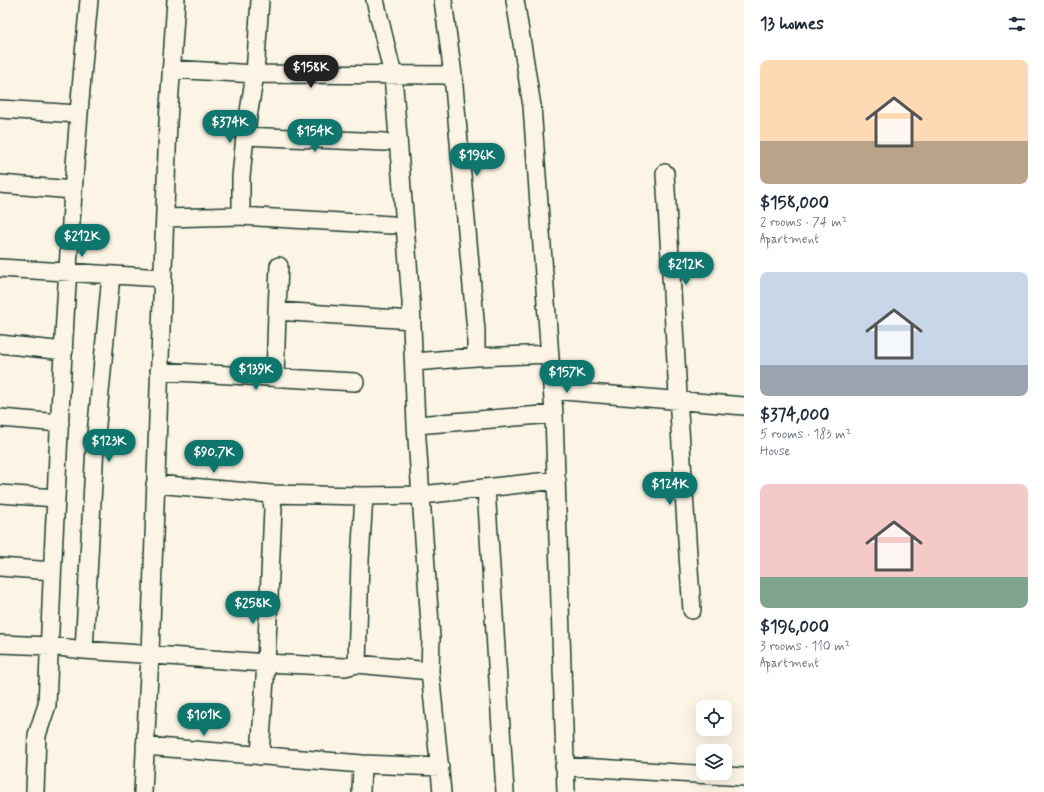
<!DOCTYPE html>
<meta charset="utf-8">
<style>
:root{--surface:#fff;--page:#f6f6f7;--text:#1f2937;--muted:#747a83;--accent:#0f766e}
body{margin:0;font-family:Mynerve,sans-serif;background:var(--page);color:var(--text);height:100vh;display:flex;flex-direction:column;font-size:15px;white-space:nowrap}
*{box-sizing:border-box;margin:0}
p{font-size:13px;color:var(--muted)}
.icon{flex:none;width:22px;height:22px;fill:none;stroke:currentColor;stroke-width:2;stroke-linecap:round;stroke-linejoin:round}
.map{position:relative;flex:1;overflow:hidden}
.details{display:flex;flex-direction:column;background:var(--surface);width:300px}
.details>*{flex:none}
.controls{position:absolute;left:696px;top:700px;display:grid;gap:8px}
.controls a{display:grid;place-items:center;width:36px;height:36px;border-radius:8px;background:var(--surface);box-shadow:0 4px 16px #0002;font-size:20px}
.price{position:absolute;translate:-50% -34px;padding:0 9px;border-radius:14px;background:var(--accent);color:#fff;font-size:13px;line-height:26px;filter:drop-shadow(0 1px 2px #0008)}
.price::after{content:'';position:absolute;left:50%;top:24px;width:12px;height:9px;margin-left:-6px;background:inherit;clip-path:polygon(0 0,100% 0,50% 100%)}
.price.current{background:#222;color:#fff}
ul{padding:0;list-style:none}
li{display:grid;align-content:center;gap:8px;height:212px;padding:0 16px}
li span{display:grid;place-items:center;height:124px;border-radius:8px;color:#555}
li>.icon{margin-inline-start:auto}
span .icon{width:72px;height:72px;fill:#fffc;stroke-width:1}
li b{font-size:17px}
h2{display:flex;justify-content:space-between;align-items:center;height:48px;padding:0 16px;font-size:17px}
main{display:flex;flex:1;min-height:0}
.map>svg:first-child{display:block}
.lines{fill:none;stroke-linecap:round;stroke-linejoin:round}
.minor-casing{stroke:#1f3d34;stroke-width:20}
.minor{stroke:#fcf5e5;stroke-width:17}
</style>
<main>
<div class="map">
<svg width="744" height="792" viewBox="0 0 744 792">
<rect width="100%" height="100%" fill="#fcf5e5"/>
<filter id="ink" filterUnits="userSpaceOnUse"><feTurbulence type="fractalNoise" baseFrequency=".025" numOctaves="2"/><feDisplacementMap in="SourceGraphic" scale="8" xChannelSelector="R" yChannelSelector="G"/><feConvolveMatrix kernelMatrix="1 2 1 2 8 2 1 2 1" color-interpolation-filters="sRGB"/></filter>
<g filter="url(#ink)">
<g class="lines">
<!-- minor casing -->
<g class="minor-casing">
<path id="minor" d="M375 0 393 75 411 301 416 425 431 638 430 671 442 792
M443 0 453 75 476 331V357
M515 0 532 106 554 414 566 792
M171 69 255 74 453 75
M0 109 78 114
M245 136 385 142
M665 173C674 319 681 464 692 610
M0 184 73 190
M241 216V177L245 136 255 74 260 0
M165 218 241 216 392 225
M0 268 163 278
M277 311 279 266
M0 344 64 351
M414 362 476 357 550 354
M159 371 355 382
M275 378 277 311 412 320
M552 390 744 406
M0 418 60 423
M416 425 554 414
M155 484 271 494 364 496 422 495 557 480
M486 488 505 792
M0 494 56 498
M0 567 52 571
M0 644 50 646 84 650 266 663 345 667 357 664 430 671
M84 650 95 446 111 275
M357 664 360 560 364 496
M145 746 362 764 440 767
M260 756 266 663 273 509 271 494
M564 766 744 777
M35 792 37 735 47 705C50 637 52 568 56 499 63 333 73 166 89 0
M143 792 150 655 168 122 176 0
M361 792 362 764"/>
</g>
<!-- minor -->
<use href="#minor" class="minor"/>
</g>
</g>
</svg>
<div class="controls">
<a><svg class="icon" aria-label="locate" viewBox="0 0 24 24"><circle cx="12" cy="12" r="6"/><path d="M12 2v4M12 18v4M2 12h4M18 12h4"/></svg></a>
<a><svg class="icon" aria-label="layers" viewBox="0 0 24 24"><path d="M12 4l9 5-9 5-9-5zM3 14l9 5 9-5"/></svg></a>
</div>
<b class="price current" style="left:311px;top:89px">$158K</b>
<b class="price" style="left:230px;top:144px">$374K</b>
<b class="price" style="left:315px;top:153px">$154K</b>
<b class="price" style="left:477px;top:177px">$196K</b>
<b class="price" style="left:82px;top:258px">$212K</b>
<b class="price" style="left:686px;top:286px">$212K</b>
<b class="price" style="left:256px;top:391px">$139K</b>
<b class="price" style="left:567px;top:394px">$157K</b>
<b class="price" style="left:109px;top:463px">$123K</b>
<b class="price" style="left:214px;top:474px">$90.7K</b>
<b class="price" style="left:670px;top:506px">$124K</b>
<b class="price" style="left:253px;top:625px">$258K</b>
<b class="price" style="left:204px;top:737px">$101K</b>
</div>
<section class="details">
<h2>13 homes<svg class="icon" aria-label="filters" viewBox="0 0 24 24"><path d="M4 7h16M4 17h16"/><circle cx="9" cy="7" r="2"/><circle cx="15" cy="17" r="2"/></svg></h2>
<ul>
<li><span style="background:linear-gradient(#ffd9b3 65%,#b9a48a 0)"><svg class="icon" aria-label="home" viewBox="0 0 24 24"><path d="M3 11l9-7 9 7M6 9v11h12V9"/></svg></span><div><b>$158,000</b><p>2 rooms · 74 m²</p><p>Apartment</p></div></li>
<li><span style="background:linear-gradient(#c9d6e8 75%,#9aa5b1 0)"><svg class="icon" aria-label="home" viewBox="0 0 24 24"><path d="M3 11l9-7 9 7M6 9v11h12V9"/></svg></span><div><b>$374,000</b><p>5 rooms · 183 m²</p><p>House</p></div></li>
<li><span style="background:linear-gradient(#f6c9c9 75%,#7fa58c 0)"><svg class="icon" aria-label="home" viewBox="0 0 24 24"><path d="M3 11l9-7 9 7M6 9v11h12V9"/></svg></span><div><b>$196,000</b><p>3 rooms · 110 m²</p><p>Apartment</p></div></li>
</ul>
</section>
</main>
